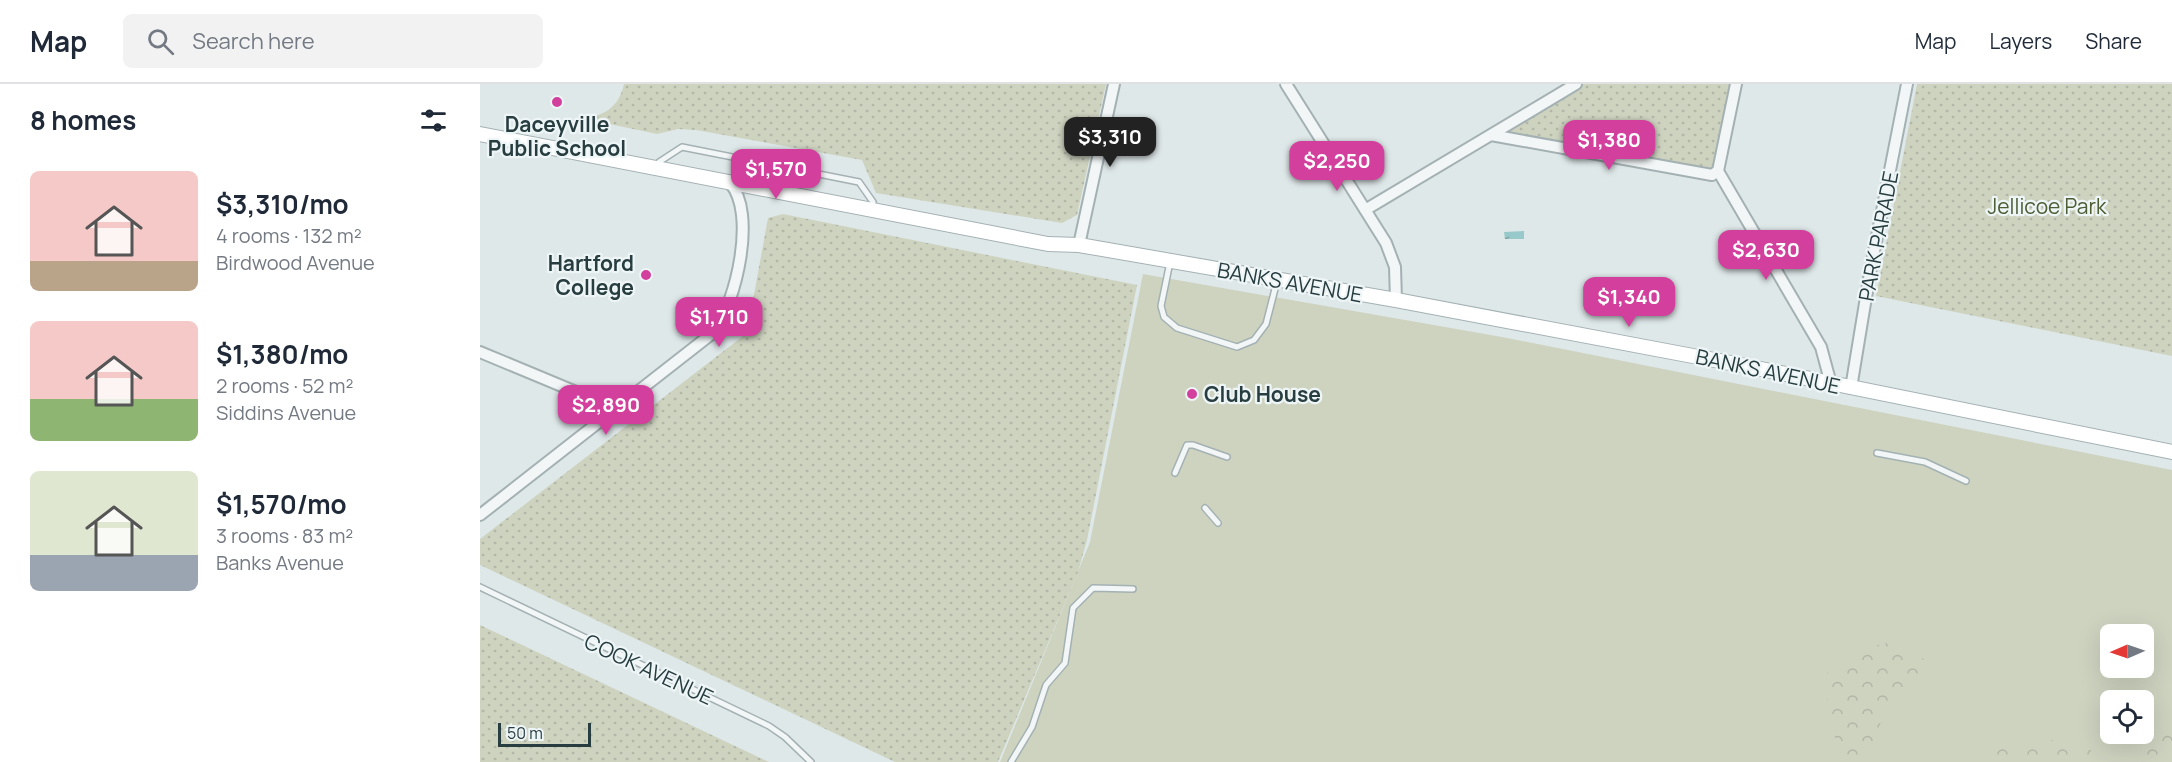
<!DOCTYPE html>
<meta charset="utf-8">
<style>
:root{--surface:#fff;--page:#f2f2f3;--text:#1f2937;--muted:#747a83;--line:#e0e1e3;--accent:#d33f9c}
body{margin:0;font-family:Manrope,sans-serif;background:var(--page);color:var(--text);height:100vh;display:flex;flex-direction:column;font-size:22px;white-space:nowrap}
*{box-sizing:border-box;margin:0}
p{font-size:20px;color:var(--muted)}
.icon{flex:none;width:33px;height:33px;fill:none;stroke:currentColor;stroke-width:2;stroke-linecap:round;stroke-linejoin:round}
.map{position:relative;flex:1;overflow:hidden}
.sheet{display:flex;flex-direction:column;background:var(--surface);width:480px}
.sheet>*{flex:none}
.needle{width:39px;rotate:268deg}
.controls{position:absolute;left:1620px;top:540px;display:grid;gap:12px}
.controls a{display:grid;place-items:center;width:54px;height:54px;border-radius:9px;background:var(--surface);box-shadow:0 6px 24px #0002;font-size:30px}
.scale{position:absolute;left:18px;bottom:15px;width:93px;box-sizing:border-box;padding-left:6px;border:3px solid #273d40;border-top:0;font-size:16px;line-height:21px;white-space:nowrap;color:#273d40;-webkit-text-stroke:4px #eef5f6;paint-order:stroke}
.price{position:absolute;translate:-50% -51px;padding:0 14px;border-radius:12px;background:var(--accent);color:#fff;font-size:20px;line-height:39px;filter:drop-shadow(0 2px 3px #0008)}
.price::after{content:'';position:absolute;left:50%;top:36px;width:18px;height:14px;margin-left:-9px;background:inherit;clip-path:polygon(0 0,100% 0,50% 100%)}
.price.current{background:#222;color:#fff}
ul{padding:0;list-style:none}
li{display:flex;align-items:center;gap:18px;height:150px;padding:0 30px}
li span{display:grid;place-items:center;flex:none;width:168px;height:120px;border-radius:9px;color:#555}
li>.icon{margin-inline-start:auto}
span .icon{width:72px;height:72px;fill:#fffc;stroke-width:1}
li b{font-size:26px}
h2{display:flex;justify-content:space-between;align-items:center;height:72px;padding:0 30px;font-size:26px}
header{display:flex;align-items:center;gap:36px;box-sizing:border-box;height:84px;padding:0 30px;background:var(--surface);border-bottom:2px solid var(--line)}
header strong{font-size:28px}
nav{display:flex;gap:33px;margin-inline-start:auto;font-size:21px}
.search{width:420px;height:54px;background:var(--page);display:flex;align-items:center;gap:15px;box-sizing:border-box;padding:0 21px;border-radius:9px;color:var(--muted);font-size:22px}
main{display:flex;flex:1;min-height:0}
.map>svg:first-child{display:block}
.grass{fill:#ced3c0;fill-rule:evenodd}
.forest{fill:url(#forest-crowns)}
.park{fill:url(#park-dots)}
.water{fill:url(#water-ripples)}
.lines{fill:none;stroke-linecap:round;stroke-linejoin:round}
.lane-casing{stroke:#a4b1b3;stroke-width:8}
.street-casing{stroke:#a4b1b3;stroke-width:14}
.secondary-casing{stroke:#a4b1b3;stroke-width:16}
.lane{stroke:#f2f6f7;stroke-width:5}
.street{stroke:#f2f6f7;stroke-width:10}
.secondary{stroke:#fff;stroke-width:14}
.poi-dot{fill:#d33f9c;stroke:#eef5f6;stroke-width:2}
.labels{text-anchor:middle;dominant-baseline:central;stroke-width:4.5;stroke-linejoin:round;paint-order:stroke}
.poi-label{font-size:21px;font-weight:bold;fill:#273d40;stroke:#eef5f6}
.park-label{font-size:21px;fill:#4f5d34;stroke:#eef5f6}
.street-label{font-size:21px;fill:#273d40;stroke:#eef5f6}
</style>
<header>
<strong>Map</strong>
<div class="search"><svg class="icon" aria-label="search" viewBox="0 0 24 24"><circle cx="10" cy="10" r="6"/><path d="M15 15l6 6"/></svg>Search here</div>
<nav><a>Map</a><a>Layers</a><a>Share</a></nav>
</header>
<main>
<section class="sheet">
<h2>8 homes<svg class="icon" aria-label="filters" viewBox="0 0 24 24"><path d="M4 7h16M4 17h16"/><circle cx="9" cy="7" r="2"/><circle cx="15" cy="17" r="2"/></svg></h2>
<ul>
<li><span style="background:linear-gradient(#f6c9c9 75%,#b9a48a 0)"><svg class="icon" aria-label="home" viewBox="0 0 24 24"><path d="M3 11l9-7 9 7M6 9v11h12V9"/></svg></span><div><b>$3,310/mo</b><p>4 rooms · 132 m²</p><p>Birdwood Avenue</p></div></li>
<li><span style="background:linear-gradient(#f6c9c9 65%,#8fb573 0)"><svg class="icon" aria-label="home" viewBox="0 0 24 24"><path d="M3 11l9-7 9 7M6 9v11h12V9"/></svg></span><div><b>$1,380/mo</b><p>2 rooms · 52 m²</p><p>Siddins Avenue</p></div></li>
<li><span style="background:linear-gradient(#dfe7d0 70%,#9aa5b1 0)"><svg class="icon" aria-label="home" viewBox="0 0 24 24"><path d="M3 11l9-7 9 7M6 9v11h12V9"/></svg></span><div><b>$1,570/mo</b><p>3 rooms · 83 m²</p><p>Banks Avenue</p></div></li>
</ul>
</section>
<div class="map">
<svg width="1692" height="678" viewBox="0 0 1692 678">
<defs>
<pattern id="forest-crowns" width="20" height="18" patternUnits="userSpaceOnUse" patternTransform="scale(1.5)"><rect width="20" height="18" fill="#ced3c0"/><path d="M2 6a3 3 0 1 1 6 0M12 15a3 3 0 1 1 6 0" fill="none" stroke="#b1b6a6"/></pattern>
<pattern id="park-dots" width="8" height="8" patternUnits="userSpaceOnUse" patternTransform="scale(1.5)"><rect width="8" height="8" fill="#ced3c0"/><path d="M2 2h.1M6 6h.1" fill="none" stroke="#b1b6a6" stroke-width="1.8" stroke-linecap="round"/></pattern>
<pattern id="water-ripples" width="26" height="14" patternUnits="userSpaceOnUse" patternTransform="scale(1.5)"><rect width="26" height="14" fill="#98c9ca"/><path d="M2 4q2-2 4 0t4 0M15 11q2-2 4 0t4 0" fill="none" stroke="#7ca4a5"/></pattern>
</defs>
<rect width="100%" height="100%" fill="#dfe8e9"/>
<!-- grass -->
<path class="grass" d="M663 190 1022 253 1692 386V678H520L610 458ZM1630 550H1664V584H1630ZM1630 616H1664V650H1630Z"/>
<!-- forest -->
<path class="forest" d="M1408 559 1432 565 1443 574 1446 589 1438 601 1408 619 1398 646 1394 668 1386 673 1366 677C1354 668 1343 603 1347 589 1362 576 1389 561 1408 559Z
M1692 636V678H1657L1654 670 1664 656Z
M1571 656C1590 658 1611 660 1623 678H1486L1512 664Z"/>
<!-- park -->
<path class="park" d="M144 0H626L597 131 582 139 396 109 382 76 216 46 198 45 177 50 101 34C124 33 139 23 144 0Z
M1096 0H1256L1238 87 1011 51Z
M1437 0H1692V272L1396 212Z
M303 130 657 201 607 456 598 488 518 678H415L0 481V455L267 249 288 134Z
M0 541 289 678H0Z"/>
<!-- water -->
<path class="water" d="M1044 147V155H1025L1024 148Z"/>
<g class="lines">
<!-- lane casing -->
<g class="lane-casing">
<path id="lane" d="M179 78 202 63 379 98 393 118
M690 178 681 222 684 233 697 244 757 263 774 256 786 240 797 197
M1397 369 1445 378 1486 397
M695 389 707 361H713L747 373
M725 424 738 439
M0 503 289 642 305 653 331 678
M531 678 552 643 566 601 585 579 593 524 613 504 653 505"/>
</g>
<!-- street casing -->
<g class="street-casing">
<path id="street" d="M806 0 906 159 915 183 916 216
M1011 51 1232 91 1238 87
M1238 87 1341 263 1351 300
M1238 87 1256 0
M885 126 1096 0
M599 161 634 0
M0 268 137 325
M1371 304 1391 183 1427 0
M0 431 234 248C256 218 277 129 250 99"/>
</g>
<!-- secondary casing -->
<g class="secondary-casing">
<path id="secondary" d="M0 50 568 160 599 161 916 216 1266 282 1692 368"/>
</g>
<!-- lane -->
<use href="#lane" class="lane"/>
<!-- street -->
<use href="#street" class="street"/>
<!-- secondary -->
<use href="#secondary" class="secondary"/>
</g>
<!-- markers -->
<g class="poi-dot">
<circle cx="77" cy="18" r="6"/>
<circle cx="166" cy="191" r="6"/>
<circle cx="712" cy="310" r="6"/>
</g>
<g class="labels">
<!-- poi labels -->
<g class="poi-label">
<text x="77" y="40">Daceyville<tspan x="77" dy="24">Public School</tspan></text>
<text x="154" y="179" text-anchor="end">Hartford<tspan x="154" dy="24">College</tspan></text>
<text x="724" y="310" text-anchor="start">Club House</text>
</g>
<!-- park labels -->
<g class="park-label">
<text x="1567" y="122">Jellicoe Park</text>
</g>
<!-- street labels -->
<g class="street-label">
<text transform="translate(1398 152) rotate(-79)">PARK PARADE</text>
<text transform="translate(810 198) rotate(10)">BANKS AVENUE</text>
<text transform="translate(1288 287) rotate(12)">BANKS AVENUE</text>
<text transform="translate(169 585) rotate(25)">COOK AVENUE</text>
</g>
</g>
</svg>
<div class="controls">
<a><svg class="needle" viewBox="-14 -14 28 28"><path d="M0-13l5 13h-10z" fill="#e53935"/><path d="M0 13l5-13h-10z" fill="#747a83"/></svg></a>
<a><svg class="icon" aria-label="locate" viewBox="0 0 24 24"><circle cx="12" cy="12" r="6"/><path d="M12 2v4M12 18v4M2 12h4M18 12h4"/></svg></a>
</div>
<div class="scale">50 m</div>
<b class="price current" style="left:630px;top:84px">$3,310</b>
<b class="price" style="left:1129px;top:87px">$1,380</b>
<b class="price" style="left:857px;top:108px">$2,250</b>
<b class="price" style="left:296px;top:116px">$1,570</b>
<b class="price" style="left:1286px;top:197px">$2,630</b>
<b class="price" style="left:1149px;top:244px">$1,340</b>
<b class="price" style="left:239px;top:264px">$1,710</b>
<b class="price" style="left:126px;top:352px">$2,890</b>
</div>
</main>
